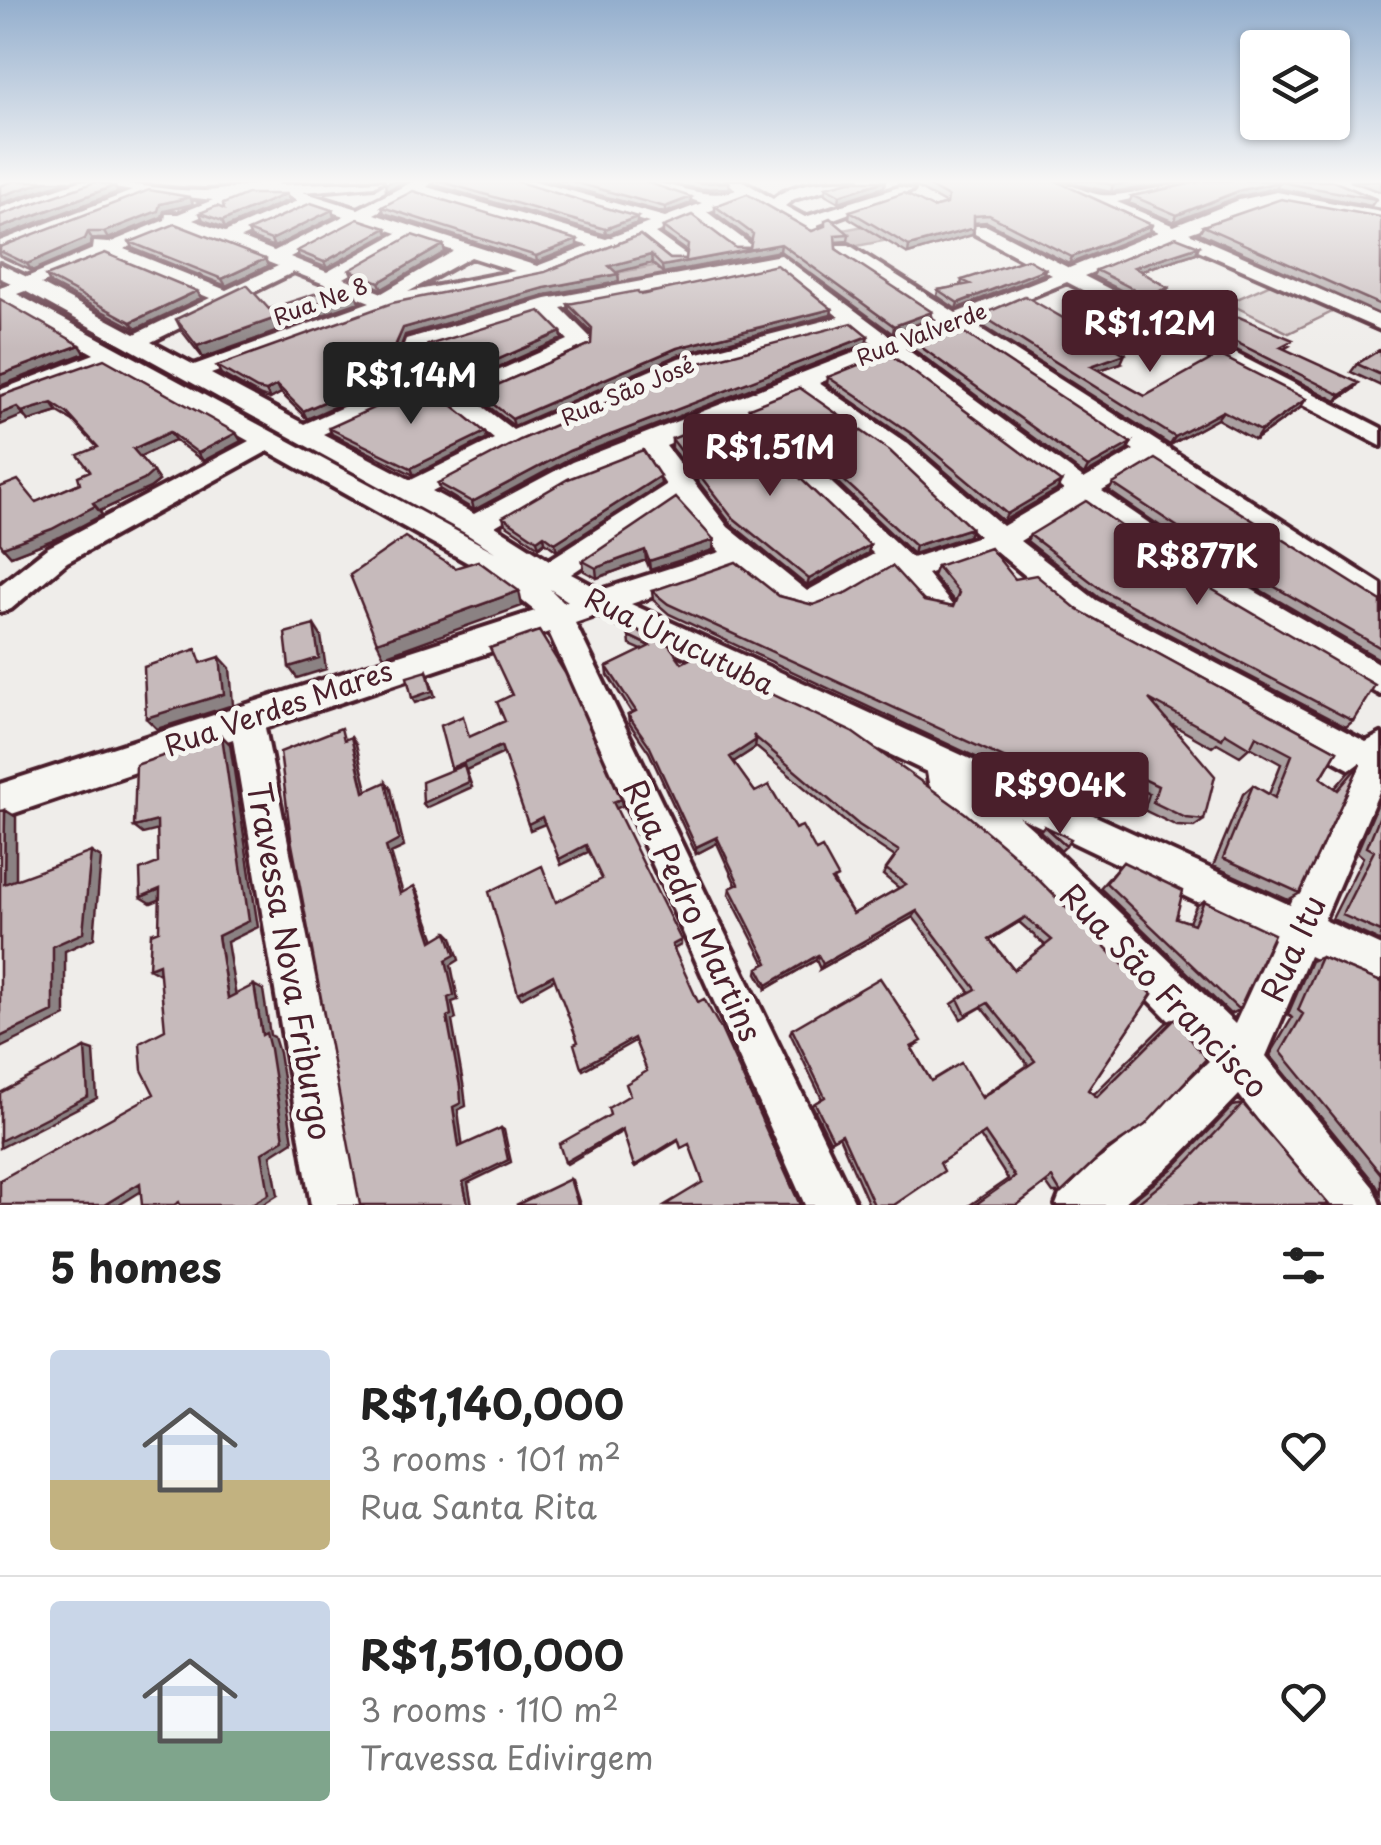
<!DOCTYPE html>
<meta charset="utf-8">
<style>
:root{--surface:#fff;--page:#f6f6f6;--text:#222;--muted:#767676;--line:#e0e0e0;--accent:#4a1f2b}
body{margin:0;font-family:"Playpen Sans",sans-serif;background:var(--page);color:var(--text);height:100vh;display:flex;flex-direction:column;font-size:38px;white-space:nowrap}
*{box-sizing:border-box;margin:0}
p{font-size:32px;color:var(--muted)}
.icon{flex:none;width:55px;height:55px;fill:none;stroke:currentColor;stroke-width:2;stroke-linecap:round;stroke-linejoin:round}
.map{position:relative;height:1205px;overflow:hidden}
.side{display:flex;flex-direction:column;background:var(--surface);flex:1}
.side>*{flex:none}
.controls{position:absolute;left:1240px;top:30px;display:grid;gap:20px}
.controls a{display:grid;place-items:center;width:110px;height:110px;border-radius:10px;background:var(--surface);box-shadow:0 2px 8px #0004;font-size:50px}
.price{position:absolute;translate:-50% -85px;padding:0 22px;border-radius:10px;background:var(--accent);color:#fff;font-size:32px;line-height:65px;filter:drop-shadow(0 2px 5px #0008)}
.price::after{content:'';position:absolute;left:50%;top:60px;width:30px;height:22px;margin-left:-15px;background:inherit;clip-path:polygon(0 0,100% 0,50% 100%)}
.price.active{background:#222;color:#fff}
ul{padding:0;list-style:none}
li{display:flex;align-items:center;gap:30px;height:250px;padding:0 50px}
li+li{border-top:2px solid var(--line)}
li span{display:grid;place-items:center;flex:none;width:280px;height:200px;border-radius:10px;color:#555}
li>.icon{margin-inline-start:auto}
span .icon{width:120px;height:120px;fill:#fffc;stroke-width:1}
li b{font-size:42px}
h2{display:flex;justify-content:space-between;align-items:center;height:120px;padding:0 50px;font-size:42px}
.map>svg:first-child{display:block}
.green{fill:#d7cfce;stroke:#90777c;stroke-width:2.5}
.water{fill:#b4a4a5;stroke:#8a6f74;stroke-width:2.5}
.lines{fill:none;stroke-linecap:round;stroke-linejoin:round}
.minor-casing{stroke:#4a1f2b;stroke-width:8}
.minor{fill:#f6f6f2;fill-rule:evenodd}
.wall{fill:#aaa0a1;stroke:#4a1f2b;stroke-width:2.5;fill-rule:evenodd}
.shaded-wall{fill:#8b8283;stroke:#4a1f2b;stroke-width:2.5}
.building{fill:#c6babb;stroke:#4a1f2b;stroke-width:2.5;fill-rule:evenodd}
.labels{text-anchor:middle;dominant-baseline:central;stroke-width:10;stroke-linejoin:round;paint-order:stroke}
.far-street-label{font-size:22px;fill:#4a1f2b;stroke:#f6f6f2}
.street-label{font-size:28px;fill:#4a1f2b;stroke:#f6f6f2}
.near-street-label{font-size:32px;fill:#4a1f2b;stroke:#f6f6f2}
</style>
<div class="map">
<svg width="1381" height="1205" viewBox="0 0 1381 1205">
<rect width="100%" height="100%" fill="#efedea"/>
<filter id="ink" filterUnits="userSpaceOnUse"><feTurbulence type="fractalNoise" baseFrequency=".01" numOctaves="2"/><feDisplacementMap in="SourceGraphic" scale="20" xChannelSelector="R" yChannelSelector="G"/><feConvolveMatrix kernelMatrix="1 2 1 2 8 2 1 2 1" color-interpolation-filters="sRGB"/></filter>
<g filter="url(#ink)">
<!-- green -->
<path class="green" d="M1277 281 1338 309 1289 333 1228 303Z"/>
<!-- water -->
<path class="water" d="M890 221 977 223 464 321 263 376 590 278Z"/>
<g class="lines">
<!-- minor casing -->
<g class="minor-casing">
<path id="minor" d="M80 181C123 181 163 191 204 191 231 191 255 181 281 181L278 185 382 181 374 186 303 192 358 209 414 181H434L427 187 606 239 649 223 510 181H535L665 217 702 203 638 181C672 181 705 202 736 190L727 181H743L773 199C794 181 832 180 858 181L794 199 785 206 805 217 899 187 913 190 817 225 822 230 813 235 747 197 707 212 750 244V252H738L693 218 655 233 686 255V263H672L641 238 545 276 393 307 211 374 304 424 418 374 402 350 406 339 546 299 781 255 892 338 938 320 837 253V245H849L956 313 1052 275 975 234V226H987L1069 268 1158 232 1048 181C1069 181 1082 192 1101 195 1123 198 1180 181 1212 181L1117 202 1174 226 1239 200 1277 192 1381 212V222L1277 202 1189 233 1381 316V330L1173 239 1084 276 1381 428V446L1067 282 970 322 1381 584V610L1151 462 1102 491 1215 568 1381 665V695L1195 584 1083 503 1020 541 1096 600 1366 742 1381 734V787L1324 920 1381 946V989L1309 956 1266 1056 1373 1187 1380 1205H1324L1239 1095 1172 1164 1121 1205H1056L1063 1187 1138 1130 1209 1061 1009 857 930 788 927 772 598 615 575 623 856 1205H805L549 632 265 728 361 1205H311L233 739 0 818V784L535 611 488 574 268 451 67 562 11 609 0 612V585L47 548 249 441 110 363 0 405V390L94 354 0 301V287L11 283 0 278V264L27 277 93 249 94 242 109 243 165 220 166 214H178L213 200 152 193 0 252V241L132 191 98 185 0 219V208ZM414 193 589 246 537 266 374 214ZM285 194 297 201 225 232 193 220 249 197ZM313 206 344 216 274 251 241 238ZM360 221 397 233 327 272 290 257ZM179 227 278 266 226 290 124 249ZM414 238 454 251 382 293 344 278ZM109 256 210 298 135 334 41 284ZM471 257 515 271 408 292ZM777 267 839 317 679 358 513 430 473 399 590 347V337L561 308ZM294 272 370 302 194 365 151 342ZM25 291 465 533 495 552 17 294ZM542 313 568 340 459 388 439 372 424 350ZM851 327 874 345 572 462 474 514 432 491 520 445 695 368ZM952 329 1134 450 1084 479 905 348ZM887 356 1064 490 1003 526 908 444 819 383ZM429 386 494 439 411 480 323 434ZM800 391 890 456 979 536 912 558 819 471 741 415ZM721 423 801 483 874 554 807 591 728 527 666 446ZM645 453 666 485 549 560 495 526 568 483ZM677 503 720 552 601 590 571 574ZM996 551 1074 616 1353 771 1290 905 631 604 736 568C807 634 814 615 890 571 905 588 922 621 948 613L952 605 927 574ZM550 589 568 601 563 602ZM1018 816 1274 939 1235 1024 1035 831Z"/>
</g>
<!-- minor -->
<use href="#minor" class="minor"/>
</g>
<!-- wall -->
<path class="wall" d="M434 181H515L637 223 606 235 435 185Z
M548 181H643L691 203 665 213Z
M652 181H728L729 188 701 189Z
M906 181H1056L1149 232 1069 264 987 222 974 223 972 235 908 254 849 218 850 211 933 208 946 204Z
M1059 181H1194L1111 192Z
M1203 181H1333L1376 199 1371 206 1276 188 1238 197 1174 222 1129 203 1132 196Z
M1350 181H1381V192Z
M826 187H884L839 202 825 194Z
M286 194 289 200 225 228 203 220 200 213Z
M193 204 164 211 162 217 108 239H92L90 246 32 271 0 256V247Z
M715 206 812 231 849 234 848 241 836 242V249L930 319 893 334 780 251 663 273 652 263 616 272 618 274 619 282 545 295 405 335 400 350 412 372 307 419 281 393 270 399 261 396 221 374 217 366 545 272 640 235 670 259H686L687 251 663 234V227L736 248H750L752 241 715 213Z
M382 207 577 246 537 262 384 213Z
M332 210 334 217 274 247 251 238 248 231Z
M1381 217V315L1199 233 1203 226Z
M388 234 327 268 299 257 297 251Z
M130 242 265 259 268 266 226 286 134 249Z
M443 245 445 252 382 289 353 277 350 270Z
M1196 253 1140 271 1168 288 1165 294 1144 302 1093 276 1096 270Z
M1043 274 956 309 937 296 938 290 961 286 962 280Z
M46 276 201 298 136 329 51 284Z
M641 295 832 309 831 315 678 355 514 426 480 400 479 393 591 344 592 333 569 310 568 304Z
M359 302 203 358 182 331 176 319 269 309Z
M981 315 1121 363 1099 370 1145 396 1300 408 1255 440 1217 419 1170 445 978 323Z
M1214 331 1289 346 1284 349 1354 389 1337 401 1211 337Z
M561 332 562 339 460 384 430 352 428 345Z
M914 342 1131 443 1127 450 1084 475 913 349Z
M866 344 571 458 474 510 441 490 438 483Z
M1381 349V386L1351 372 1357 364Z
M828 377 1057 490 1003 521 910 441 827 384Z
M0 396 236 433 241 441 203 461 175 440 140 457 159 481 150 488 100 511 102 515 60 537 11 556 3 547 37 502 80 483 90 471 97 447 73 421 58 412 29 421Z
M749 408 971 528 968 536 913 554 822 468 749 416Z
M329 428 485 432 487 438 414 475 332 434Z
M672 439 870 545 868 553 807 586 731 524 672 448Z
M661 484 557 551 545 542 539 547 505 524 503 517Z
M1113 484 1381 601V660L1217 565 1109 491Z
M1030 535 1353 721 1346 727 1098 597 1027 541Z
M714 540 713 550 650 570 646 560 597 578 584 571 583 561Z
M937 566 1015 579 1078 610 1337 751 1321 778 1335 788 1348 773 1360 764 1300 893 1288 900 1213 866 1243 794 1253 785 1269 794 1281 764 1250 747 1240 756 1217 743 1212 747 1171 724 1204 820 1194 827 1177 826 1144 810 1149 794 1090 765 1078 792 1070 801 669 614 653 600 652 591 779 596 813 605 924 601 953 607 955 602 933 576Z
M629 636 682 663 1152 994 1088 1090 1094 1094 1166 1023 1175 1019 1104 1152 1061 1193H1053L1046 1183 1017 1205H970L1008 1179 980 1136 940 1163 894 1205H869L839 1136 830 1141 812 1105 822 1099 790 1033 792 1029 918 1045 912 1048 931 1081 981 1097 1028 1065 982 1007 961 1019 952 1004 970 992 913 917 820 969 816 960 766 989 757 973 758 968 765 964 729 894 730 888 736 885 717 843 696 854 649 752 629 723 628 715 632 713 608 675 607 667 642 650 630 645ZM755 746 856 831 895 857 883 875 899 888 853 914 816 851 755 792 733 762 755 748ZM1019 922 1045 945 1014 970 990 940Z
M1381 796V942L1332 919 1363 857 1357 852Z
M1044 826 1066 846 1061 851 1040 831Z
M1123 862 1176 918 1189 922 1196 906 1204 901 1239 1010 1230 1014 1100 888Z
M1321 957 1381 982V1194L1376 1185 1270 1055 1292 1018 1288 1014 1311 961Z
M1243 1104 1329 1205H1127L1174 1167 1233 1106Z"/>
<!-- shaded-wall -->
<path class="shaded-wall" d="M46 181H69L0 204V196Z
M392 181H406L386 191 385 184Z
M885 181 884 187 839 202 840 195Z
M1144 181H1194L1111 192 1113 185Z
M1280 182 1276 188 1238 197 1174 222 1177 215 1241 190Z
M114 186 118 192 0 237V228Z
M286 194 289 200 225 228 222 221Z
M190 197 193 204 164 211 162 217 108 239 104 232 160 204Z
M691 197V203L665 213V207Z
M332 210 334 217 274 247 271 240Z
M637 217V223L606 235 605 229Z
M1152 225 1149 232 1069 264 1072 257Z
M386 228 388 234 327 268 324 262Z
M974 228 972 235 908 254 909 246Z
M88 232 92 239 90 246 32 271 27 264Z
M577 240V246L537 262 536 256Z
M781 244 780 251 663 273 662 266Z
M443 245 445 252 382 289 379 282Z
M1199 246 1196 253 1130 274 1134 267Z
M651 255 652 263 610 274 609 266Z
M265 259 268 266 226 286 222 279Z
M1045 269 1043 274 956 309 958 303Z
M618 274 619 282 545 295 405 335 399 352 396 344 403 328 544 288Z
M1168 288 1165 294 1144 302 1147 296Z
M355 290 359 302 203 358 197 346Z
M197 291 201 298 136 329 131 322Z
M832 309 831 315 678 355 514 426 512 419 677 348Z
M932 312 930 319 893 334 894 326Z
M561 332 562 339 460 384 458 377Z
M868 336 866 344 571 458 474 510 472 502 569 451Z
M80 345 85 353 0 386V375Z
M1125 354 1121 363 1087 374 1091 366Z
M410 365 412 372 307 419 303 411Z
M1359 383 1354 389 1337 401 1341 395Z
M277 385 281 393 270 399 266 391Z
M1306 399 1300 408 1255 440 1261 431Z
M52 403 58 412 29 421 22 412Z
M17 407 24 415 0 425V414Z
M1223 411 1217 419 1170 445 1175 437Z
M170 432 175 440 139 457 133 449Z
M485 432 487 438 414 475 411 468Z
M236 433 241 441 203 461 198 453Z
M1131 443 1127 450 1084 475 1088 467Z
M153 472 159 481 150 488 100 511 93 503Z
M660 476 661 484 557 551 555 543Z
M1061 482 1057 490 1003 521 1007 514Z
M95 506 102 515 60 537 11 556 3 547Z
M971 528 968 536 913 554 915 546Z
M544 535 545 542 539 547 537 540Z
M714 540 713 550 650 570 649 561Z
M870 545 868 553 807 586 809 579Z
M645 550 646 560 597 578 596 568Z
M519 591 522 606 384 656 377 642Z
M314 625 321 636 326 669 297 678 289 667Z
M220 657 230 668 233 705 157 729 146 718Z
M427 671 435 696 415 703 412 698Z
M222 736 230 744 258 927 227 942 237 1003 228 998 218 936Z
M351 737 356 744 369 798 364 792Z
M756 740 755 748 729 765 730 757Z
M501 746 504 753 466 770 472 787 426 808 423 803 455 775 451 768Z
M386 782 391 789 404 847 391 853 405 900 400 894 386 847Z
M621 799 622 806 615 809 613 802Z
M5 810 16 817V890L4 884Z
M542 817 545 824 530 830 528 824Z
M157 821 167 828 143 834 134 827Z
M717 837V843L696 854V847Z
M586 845 588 852 561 865 559 859Z
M91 852 101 858 94 938 65 951V1016L0 1048V1037L53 946Z
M414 886 418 892 437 946 432 941Z
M160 889 169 896 151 903 141 897Z
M917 911 913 917 820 969 823 964Z
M1025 917 1019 922 983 944 989 939Z
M447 932 452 937 459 960 451 965 458 1000 452 1002 456 1019 452 1021 464 1089 466 1106 458 1110 463 1149 459 1147 453 1107 447 1017Z
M681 940V945L672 950V945Z
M818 955 816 960 766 989 767 985Z
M159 964 160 974 149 968Z
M553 975 555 979 521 998 518 993Z
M254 985 263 990 270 1035 274 1037 279 1053 293 1141 271 1155 278 1195 262 1205H250L262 1153V1035Z
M634 1038 635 1041 583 1070 581 1067Z
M85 1048 94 1051 97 1098 0 1148V1141Z
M501 1128 504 1130 511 1162 468 1183 472 1205H468L463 1182Z
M622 1129 623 1131 567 1164 565 1162Z
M678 1139V1141L635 1167 634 1166Z
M570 1179 572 1180 580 1205H578Z
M140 1183 153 1184 119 1205H104Z"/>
<!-- building -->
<path class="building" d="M14 181H46L0 196V186Z
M439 181H515L637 217 605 229Z
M570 181H643L691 197 665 207Z
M690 181H728L729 182 701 183Z
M850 181H885L840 195 826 187Z
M919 181H1056L1152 225 1072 257 989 215 974 216V228L909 246 850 211 904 193 933 208 947 204 948 197Z
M1094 181H1144L1113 185Z
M1203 181H1333L1376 199 1280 182 1241 190 1177 215 1132 196Z
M95 182 114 186 0 228V215Z
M149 190 190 197 160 204 158 211 104 232H88L85 239 27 264 0 251V247Z
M413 191 577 240 536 256 382 207Z
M247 194H286L222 221 200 213 217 206 224 209 223 204Z
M747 194 812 231 825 226V220L830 218 849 234 835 235 836 249 932 312 894 326 781 244 662 266 651 255 609 266 618 274 544 288 403 328 396 344 410 365 303 411 277 385 266 391 257 389 217 366 392 303 545 272 640 235 670 259H686L688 245 663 227 692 215 736 248H750L753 234 715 206Z
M1281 199 1381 217V305L1203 226Z
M311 203 332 210 271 240 248 231Z
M358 219 386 228 324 262 297 251Z
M175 224 265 259 222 279 130 242Z
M412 235 443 245 379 282 350 270Z
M1176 237 1199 246 1134 267 1168 288 1147 296 1096 270Z
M105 253 197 291 131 322 46 276Z
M1027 259 1045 269 958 303 938 290 970 284 962 280Z
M777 265 832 309 677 348 512 419 479 393 591 344 592 328 568 304 637 291 641 295Z
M247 285 269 309 341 285 355 290 197 346 176 319Z
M1025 296 1125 354 1091 366 1145 396 1219 355 1306 399 1261 431 1223 411 1175 437 981 315Z
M0 299 80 345 0 375Z
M540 311 561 332 458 377 428 345Z
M1239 317 1293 340 1280 347 1359 383 1341 395 1214 331Z
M852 323 868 336 569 451 472 502 438 483 520 440 696 364Z
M954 326 1131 443 1088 467 914 342Z
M1381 349V375L1357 364Z
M888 353 1061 482 1007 514 912 434 828 377Z
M104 359 236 433 198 453 170 432 133 449 153 472 144 480 93 503 95 506 52 529 3 547 0 543V487L18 480 36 502 80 483 78 476 90 471 78 455 98 447 67 413 52 403 22 412 17 407 0 414V396Z
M426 384 485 432 411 468 329 428Z
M800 388 890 451 971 528 915 546 823 461 749 408Z
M721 419 800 478 870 545 809 579 731 516 672 439Z
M643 450 660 476 555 543 544 535 537 540 503 517 568 479Z
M1155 459 1381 601V648L1223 557 1113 484Z
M676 498 714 540 649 561 645 550 596 568 583 561Z
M1086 501 1198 581 1375 685 1353 721 1102 590 1030 535Z
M405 537 455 568 478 561 519 591 377 642 350 575Z
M990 548 1015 579 1036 575 1078 610 1337 751 1321 778 1338 790 1360 764 1300 893 1223 858 1253 785 1275 798 1292 755 1256 736 1250 748 1225 733 1222 739 1149 699 1215 776 1204 820 1186 818 1153 802 1158 786 1094 755 1078 792 668 604 652 591 736 562 779 596 813 605 848 592 892 566 924 601 953 607 959 593 937 566Z
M314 625 319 658 289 667 285 633Z
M635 629 669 645 682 663 694 657 852 732 965 813 1012 853 1152 994 1088 1090 1097 1097 1175 1019 1206 1059 1145 1125 1104 1152 1061 1193 1052 1178 1017 1205H975L1015 1177 985 1133 940 1163 944 1171 894 1205H874L842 1134 833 1139 815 1103 825 1097 792 1029 880 978 922 1041 911 1047 931 1081 961 1063 982 1098 1035 1061 988 1003 966 1015 958 999 976 989 917 911 823 964 818 955 767 985 758 968 768 963 730 888 739 884 717 837 696 847 649 745 628 715 636 711 607 667 650 646 629 636ZM753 735 859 825 899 851 886 869 906 884 853 914 831 880 838 877 822 848 816 851 802 826 795 829 769 785 755 792 730 757 756 740ZM1025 917 1052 940 1014 970 989 939Z
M539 631 565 673 621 799 613 802 681 940 672 945 689 982 698 1002 704 999 721 1029 800 1205H665L703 1182 689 1144 681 1148 678 1139 634 1166 622 1129 565 1162 559 1144 610 1115 608 1108 630 1095 626 1084 647 1071 634 1038 581 1067 574 1044 578 1042 553 975 518 993 489 892 542 866 556 902 602 879 586 845 559 859 542 817 528 824 501 746 451 768 440 726 463 716 469 737 505 721 497 702 512 695 490 648Z
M196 649 201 663 220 657 224 694 146 718 144 667Z
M427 671 432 691 412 698 407 677Z
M341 728 344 740 351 737 364 792 386 782 399 840 386 847 400 894 414 886 432 941 447 932 455 955 446 960 454 995 448 998 451 1015 447 1017 460 1086 461 1103 453 1107 459 1147 501 1128 508 1160 463 1182 468 1205H360L291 839 280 752Z
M222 736 249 921 218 936 228 998 254 985 262 1035 266 1033 270 1049 284 1139 262 1153 269 1194 250 1205H180L179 1202 174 1205H142L140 1183 104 1205H0V1180L154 1094 142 1070 140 1043 165 1030 159 964 149 968 151 933 159 930 160 889 141 897 140 870 158 863 157 821 134 827 136 765Z
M464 765 469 782 423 803 422 782Z
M5 810 4 884 91 852 83 933 53 946V1012L0 1037V811Z
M1381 813V932L1342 915 1374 851 1367 847Z
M1044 826 1071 839 1066 846Z
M1123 862 1183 891 1176 918 1194 924 1204 901 1274 934 1239 1010 1106 883Z
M1321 957 1381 982V1174L1281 1052 1303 1014 1298 1010Z
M85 1048 88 1096 0 1141V1093Z
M1243 1104 1329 1205H1201L1199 1203 1197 1205H1135L1184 1166Z
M570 1179 578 1205H516Z"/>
</g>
<!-- sky -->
<linearGradient id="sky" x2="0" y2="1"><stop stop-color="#93aecd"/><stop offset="0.52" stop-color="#f8f7f6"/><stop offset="1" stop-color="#f8f7f6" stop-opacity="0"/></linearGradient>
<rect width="1381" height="349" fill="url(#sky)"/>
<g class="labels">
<!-- far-street labels -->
<g class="far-street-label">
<text transform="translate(320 300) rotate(-20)">Rua Ne 8</text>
<text transform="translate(921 333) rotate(-21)">Rua Valverde</text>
<text transform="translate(627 390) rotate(-23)">Rua São José</text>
</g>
<!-- street labels -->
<g class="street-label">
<text transform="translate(680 640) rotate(26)">Rua Urucutuba</text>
<text transform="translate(278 707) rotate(-19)">Rua Verdes Mares</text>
</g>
<!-- near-street labels -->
<g class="near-street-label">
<text transform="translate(694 910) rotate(65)">Rua Pedro Martins</text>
<text transform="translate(1292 948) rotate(-66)">Rua Itu</text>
<text transform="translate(291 961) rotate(80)">Travessa Nova Friburgo</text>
<text transform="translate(1165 990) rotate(46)">Rua São Francisco</text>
</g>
</g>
</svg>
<div class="controls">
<a><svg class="icon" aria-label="layers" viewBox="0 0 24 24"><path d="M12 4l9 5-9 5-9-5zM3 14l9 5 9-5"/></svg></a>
</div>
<b class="price" style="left:1150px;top:375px">R$1.12M</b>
<b class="price active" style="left:411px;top:427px">R$1.14M</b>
<b class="price" style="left:770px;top:499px">R$1.51M</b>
<b class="price" style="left:1197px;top:608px">R$877K</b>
<b class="price" style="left:1060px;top:837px">R$904K</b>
</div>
<section class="side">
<h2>5 homes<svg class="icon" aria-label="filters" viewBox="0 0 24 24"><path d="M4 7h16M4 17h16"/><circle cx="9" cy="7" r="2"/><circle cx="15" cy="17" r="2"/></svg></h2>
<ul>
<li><span style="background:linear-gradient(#c9d6e8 65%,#c2b280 0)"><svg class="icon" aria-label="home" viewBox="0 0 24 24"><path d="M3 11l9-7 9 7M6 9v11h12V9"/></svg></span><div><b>R$1,140,000</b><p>3 rooms · 101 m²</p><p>Rua Santa Rita</p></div><svg class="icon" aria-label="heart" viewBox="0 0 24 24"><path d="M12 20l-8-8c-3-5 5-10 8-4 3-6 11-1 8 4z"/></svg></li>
<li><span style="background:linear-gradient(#c9d6e8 65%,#7fa58c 0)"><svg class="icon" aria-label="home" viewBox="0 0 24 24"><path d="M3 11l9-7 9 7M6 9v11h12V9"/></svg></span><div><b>R$1,510,000</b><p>3 rooms · 110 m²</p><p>Travessa Edivirgem</p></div><svg class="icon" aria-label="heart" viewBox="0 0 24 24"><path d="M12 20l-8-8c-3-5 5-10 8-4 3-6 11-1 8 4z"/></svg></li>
</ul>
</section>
